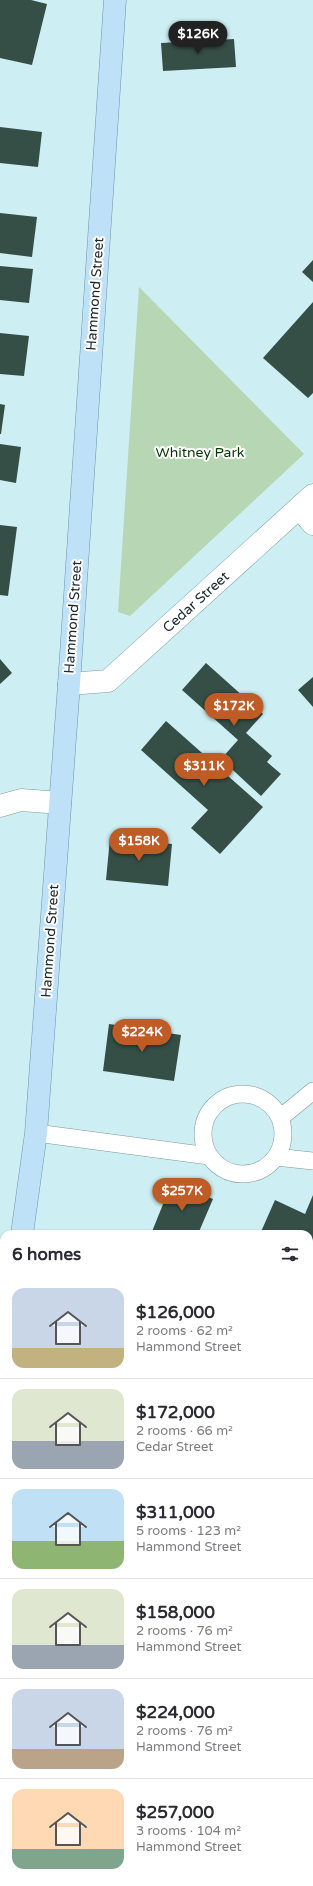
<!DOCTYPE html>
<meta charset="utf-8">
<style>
:root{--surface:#fff;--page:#f2f2f3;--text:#2b2b33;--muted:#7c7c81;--line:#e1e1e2;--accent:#bf5b25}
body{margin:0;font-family:"Varela Round",sans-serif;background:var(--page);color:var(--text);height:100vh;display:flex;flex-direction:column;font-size:15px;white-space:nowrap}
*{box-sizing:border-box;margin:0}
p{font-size:13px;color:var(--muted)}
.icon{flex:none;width:22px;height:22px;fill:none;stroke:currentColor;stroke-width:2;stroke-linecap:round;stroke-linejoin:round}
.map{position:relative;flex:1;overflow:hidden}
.panel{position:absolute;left:0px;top:1230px;width:313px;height:656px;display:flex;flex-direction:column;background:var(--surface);border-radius:12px 12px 0 0;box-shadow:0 1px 3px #0004}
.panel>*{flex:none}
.price{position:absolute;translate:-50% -34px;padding:0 9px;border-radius:14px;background:var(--accent);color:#fff;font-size:13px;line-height:26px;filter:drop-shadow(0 1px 2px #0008)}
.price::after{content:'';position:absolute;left:50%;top:24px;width:12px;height:9px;margin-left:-6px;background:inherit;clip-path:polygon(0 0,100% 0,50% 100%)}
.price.active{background:#222;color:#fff}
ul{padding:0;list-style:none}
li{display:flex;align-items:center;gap:12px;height:100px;padding:0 12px}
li+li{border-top:1px solid var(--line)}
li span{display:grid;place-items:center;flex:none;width:112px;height:80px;border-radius:12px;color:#555}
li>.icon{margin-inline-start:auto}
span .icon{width:48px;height:48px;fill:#fffc;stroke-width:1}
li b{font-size:17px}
h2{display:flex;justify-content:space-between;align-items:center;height:48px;padding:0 12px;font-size:17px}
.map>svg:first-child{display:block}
.green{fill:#b7d6b3}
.building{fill:#354f47}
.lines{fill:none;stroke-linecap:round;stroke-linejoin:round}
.lane-casing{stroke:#7c9b9f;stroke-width:18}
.street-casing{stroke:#7c9b9f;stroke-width:23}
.secondary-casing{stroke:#7c9b9f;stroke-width:23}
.primary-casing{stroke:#6b94ac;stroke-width:23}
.lane{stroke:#fff;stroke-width:17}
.street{stroke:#fff;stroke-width:22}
.secondary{stroke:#dff0fb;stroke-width:22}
.primary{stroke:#bfe1f7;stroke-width:22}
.labels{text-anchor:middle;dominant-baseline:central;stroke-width:4;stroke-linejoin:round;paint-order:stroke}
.street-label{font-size:14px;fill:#1c292a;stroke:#fff}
.park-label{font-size:14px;fill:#023800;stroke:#fff}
</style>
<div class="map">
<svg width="313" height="1886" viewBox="0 0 313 1886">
<rect width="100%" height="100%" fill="#cdeef2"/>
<!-- green -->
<path class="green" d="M139 287 304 454 130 616 118 612Z"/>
<!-- building -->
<path class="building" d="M0 0H31L47 4 32 65 0 58Z
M234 39 236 67 163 71 161 43Z
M0 127 42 132 38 167 0 163Z
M0 213 37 217 32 257 0 253Z
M313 260V282L302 272Z
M0 266 33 269 29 303 0 300Z
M313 302V393L308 398 263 358Z
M0 333 29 336 24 376 0 374Z
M0 404 5 405 1 434H0Z
M0 444 21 447 16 483 0 480Z
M0 525 17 527 8 596 0 595Z
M0 659 12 673 0 684Z
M206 663 263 714 246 733 272 756 267 762 281 774 261 796 221 759 238 740 182 690Z
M313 677V707L298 690Z
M166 721 263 807 220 854 191 828 208 810 141 750Z
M110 838 172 844 168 886 106 880Z
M109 1024 181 1035 174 1081 103 1071Z
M172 1182 213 1199 198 1234H151Z
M313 1195V1382L309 1391V1234H260L275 1200 305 1214Z
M309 1796 313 1800V1852L312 1854 309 1851Z
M4 1870V1882H43L40 1886H4L0 1883V1875Z
M202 1882H227L231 1886H198Z
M262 1882H309L305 1886H266Z"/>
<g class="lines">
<!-- lane casing -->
<g class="lane-casing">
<path id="lane" d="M203 1134a40 40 0 1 1 80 0a40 40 0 1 1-80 0Z
M280 1118 313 1091
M36 1133 209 1156
M276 1157 313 1161
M100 1882 102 1886"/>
</g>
<!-- street casing -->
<g class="street-casing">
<path id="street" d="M299 508 313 524
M69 684 108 681 313 495
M0 806 21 800 60 803
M309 1747 313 1751"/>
</g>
<!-- secondary casing -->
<g class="secondary-casing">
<path id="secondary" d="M309 1719 313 1716
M129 1886 133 1882"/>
</g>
<!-- primary casing -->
<g class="primary-casing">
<path id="primary" d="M22 1234 36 1133 69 684 115 0
M0 1389 4 1360"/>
</g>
<!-- lane -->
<use href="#lane" class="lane"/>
<!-- street -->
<use href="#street" class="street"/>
<!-- secondary -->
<use href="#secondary" class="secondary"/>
<!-- primary -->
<use href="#primary" class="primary"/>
</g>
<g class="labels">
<!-- street labels -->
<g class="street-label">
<text transform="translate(95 294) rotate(-86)">Hammond Street</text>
<text transform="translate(196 602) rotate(-42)">Cedar Street</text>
<text transform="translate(73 617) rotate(-86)">Hammond Street</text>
<text transform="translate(50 941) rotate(-86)">Hammond Street</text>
</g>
<!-- park labels -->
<g class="park-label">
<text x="200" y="452">Whitney Park</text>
</g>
</g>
</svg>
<b class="price active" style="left:198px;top:55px">$126K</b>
<b class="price" style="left:234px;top:727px">$172K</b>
<b class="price" style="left:204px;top:787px">$311K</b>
<b class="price" style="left:139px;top:862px">$158K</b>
<b class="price" style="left:142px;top:1053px">$224K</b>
<b class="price" style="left:182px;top:1212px">$257K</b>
<section class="panel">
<h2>6 homes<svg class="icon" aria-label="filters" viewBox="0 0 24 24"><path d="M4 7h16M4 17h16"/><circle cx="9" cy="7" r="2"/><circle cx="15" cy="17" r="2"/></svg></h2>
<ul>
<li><span style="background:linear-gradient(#c9d6e8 75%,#c2b280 0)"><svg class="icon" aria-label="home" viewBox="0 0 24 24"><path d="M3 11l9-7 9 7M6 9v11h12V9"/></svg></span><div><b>$126,000</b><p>2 rooms · 62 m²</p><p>Hammond Street</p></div></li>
<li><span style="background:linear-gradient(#dfe7d0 65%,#9aa5b1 0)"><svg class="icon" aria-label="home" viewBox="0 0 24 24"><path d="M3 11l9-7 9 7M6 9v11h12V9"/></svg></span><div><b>$172,000</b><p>2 rooms · 66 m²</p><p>Cedar Street</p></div></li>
<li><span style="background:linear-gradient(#bfe0f5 65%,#8fb573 0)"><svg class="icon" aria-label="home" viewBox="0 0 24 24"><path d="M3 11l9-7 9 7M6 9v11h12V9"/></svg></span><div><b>$311,000</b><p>5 rooms · 123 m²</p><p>Hammond Street</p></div></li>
<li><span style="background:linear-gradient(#dfe7d0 70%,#9aa5b1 0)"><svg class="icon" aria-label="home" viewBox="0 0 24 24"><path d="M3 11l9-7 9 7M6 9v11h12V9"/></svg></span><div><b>$158,000</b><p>2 rooms · 76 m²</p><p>Hammond Street</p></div></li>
<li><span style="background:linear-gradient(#c9d6e8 75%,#b9a48a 0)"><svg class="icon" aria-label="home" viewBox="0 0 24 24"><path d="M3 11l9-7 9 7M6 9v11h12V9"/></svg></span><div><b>$224,000</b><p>2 rooms · 76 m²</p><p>Hammond Street</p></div></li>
<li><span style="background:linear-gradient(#ffd9b3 75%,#7fa58c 0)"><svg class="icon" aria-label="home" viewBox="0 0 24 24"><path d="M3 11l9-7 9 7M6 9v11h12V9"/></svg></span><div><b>$257,000</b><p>3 rooms · 104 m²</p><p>Hammond Street</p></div></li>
</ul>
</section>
</div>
